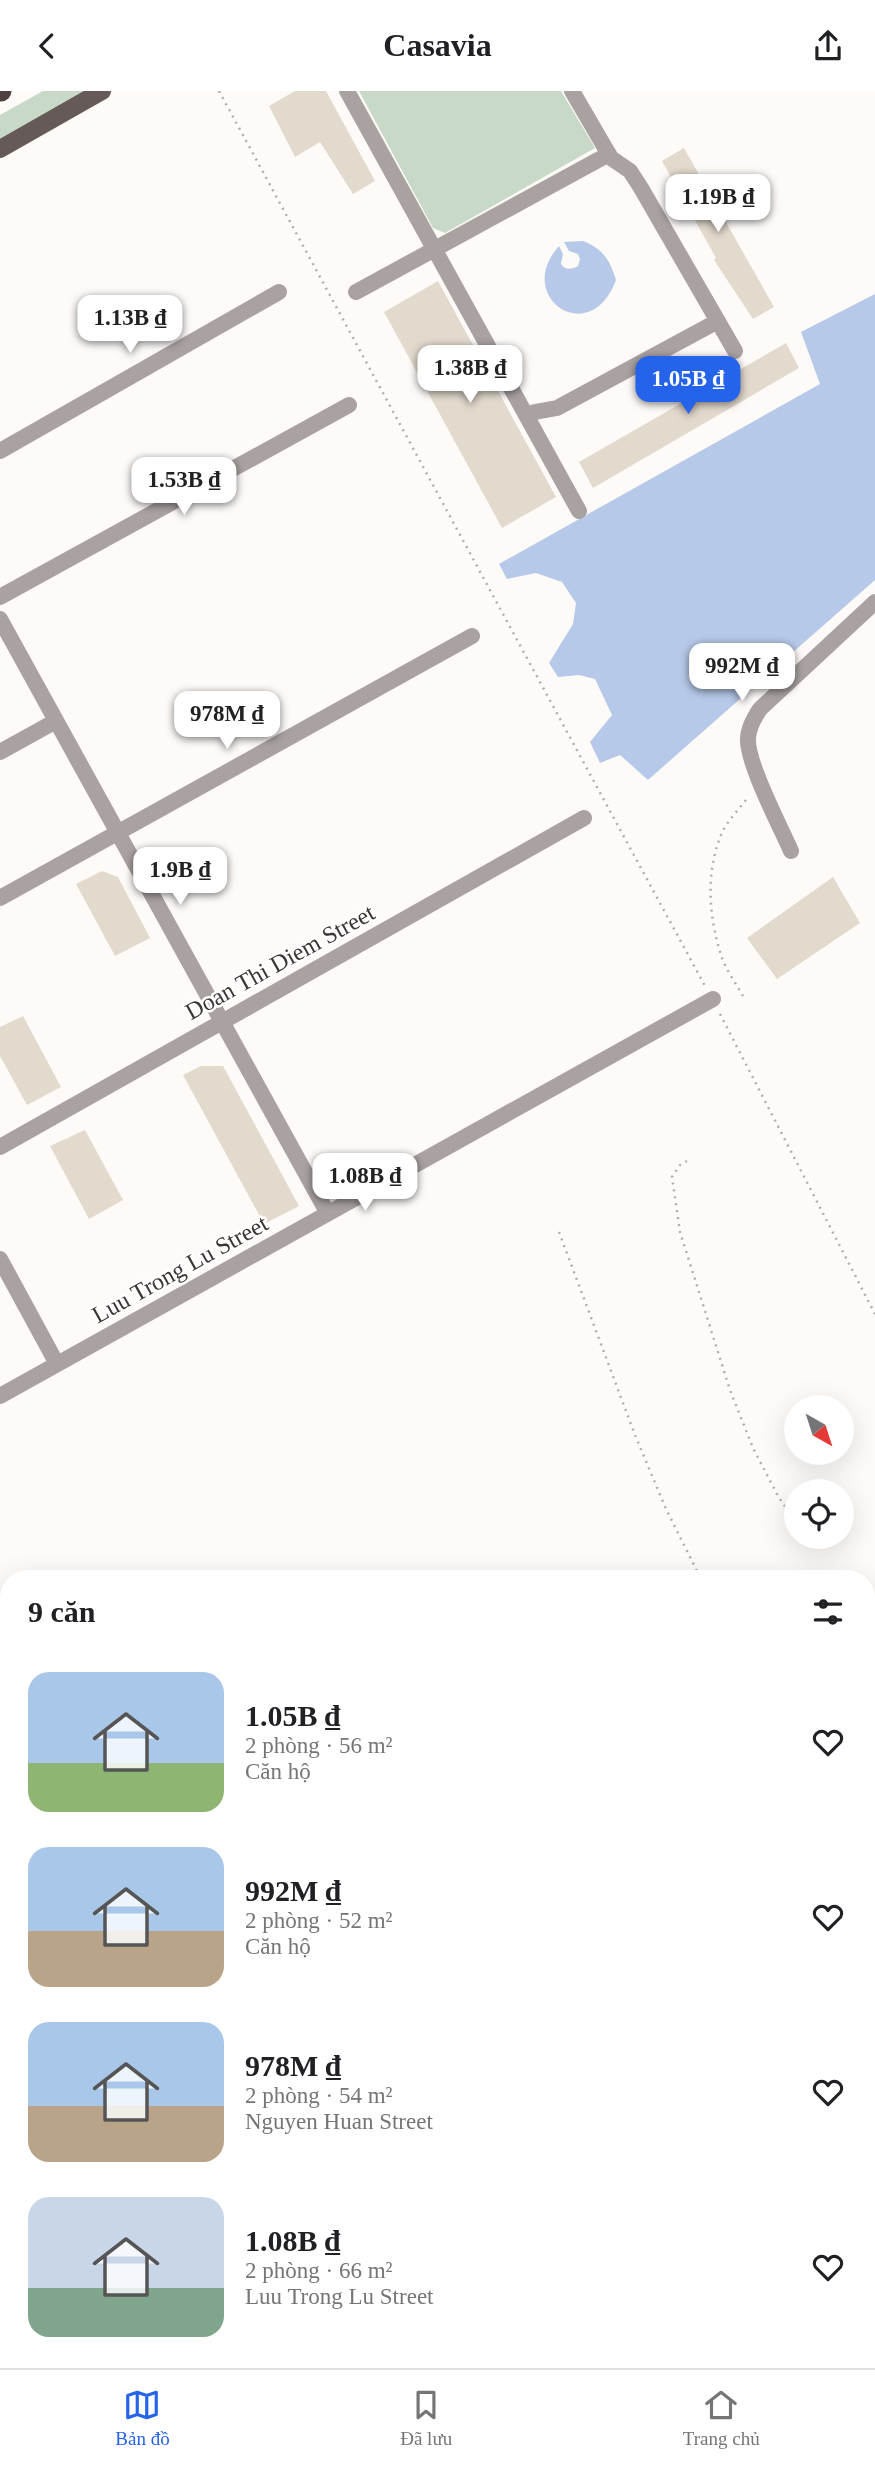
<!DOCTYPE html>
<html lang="vi">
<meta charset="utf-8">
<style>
:root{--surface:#fff;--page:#f2f2f2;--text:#202124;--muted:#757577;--line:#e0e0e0;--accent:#2563eb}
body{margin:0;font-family:Georgia,serif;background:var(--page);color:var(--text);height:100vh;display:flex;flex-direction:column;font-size:26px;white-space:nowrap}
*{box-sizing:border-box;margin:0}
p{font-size:23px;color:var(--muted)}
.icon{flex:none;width:38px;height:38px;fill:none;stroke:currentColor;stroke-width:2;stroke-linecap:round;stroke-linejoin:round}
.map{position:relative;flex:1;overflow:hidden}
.sheet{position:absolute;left:0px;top:1479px;width:875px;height:800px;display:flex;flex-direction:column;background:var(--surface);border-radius:28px 28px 0 0;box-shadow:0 7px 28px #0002}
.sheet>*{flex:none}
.needle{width:46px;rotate:141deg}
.fabs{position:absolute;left:784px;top:1304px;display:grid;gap:14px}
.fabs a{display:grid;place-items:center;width:70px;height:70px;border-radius:50%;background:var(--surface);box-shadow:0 7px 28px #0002;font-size:35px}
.price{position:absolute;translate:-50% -60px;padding:0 16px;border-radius:14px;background:#fff;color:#222;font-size:23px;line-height:46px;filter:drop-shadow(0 2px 4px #0008)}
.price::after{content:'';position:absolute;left:50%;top:42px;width:21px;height:16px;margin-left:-10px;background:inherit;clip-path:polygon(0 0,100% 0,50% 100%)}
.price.active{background:var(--accent);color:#fff}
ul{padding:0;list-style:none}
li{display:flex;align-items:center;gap:21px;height:175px;padding:0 28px}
li span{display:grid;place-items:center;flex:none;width:196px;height:140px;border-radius:21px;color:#555}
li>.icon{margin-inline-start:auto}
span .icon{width:84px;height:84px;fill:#fffc;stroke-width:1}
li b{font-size:30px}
h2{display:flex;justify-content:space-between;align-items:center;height:84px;padding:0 28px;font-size:30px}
header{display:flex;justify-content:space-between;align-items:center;height:91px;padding:0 28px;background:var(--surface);font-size:32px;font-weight:700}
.tab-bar{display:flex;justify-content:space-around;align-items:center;height:98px;border-top:2px solid var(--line);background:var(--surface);font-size:19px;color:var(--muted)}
.tab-bar a{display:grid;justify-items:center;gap:4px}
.tab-bar .active{color:var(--accent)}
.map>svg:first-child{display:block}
.green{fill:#c8d9c8}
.water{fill:#b6c9e8}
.building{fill:#e3dace}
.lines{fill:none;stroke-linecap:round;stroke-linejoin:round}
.path{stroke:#b2aeac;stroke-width:2.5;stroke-dasharray:2 5;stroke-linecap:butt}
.minor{stroke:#a9a2a1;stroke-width:16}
.major{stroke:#665a58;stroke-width:18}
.highway{stroke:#4e413f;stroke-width:21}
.labels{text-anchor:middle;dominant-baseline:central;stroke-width:5;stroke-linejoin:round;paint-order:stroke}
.street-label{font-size:24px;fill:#3c3634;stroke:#fff}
</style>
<header><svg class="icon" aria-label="back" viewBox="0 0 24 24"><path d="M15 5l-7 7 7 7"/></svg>Casavia<svg class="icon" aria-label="share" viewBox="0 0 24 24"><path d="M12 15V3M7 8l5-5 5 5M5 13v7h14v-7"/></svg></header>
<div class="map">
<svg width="875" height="2277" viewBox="0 0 875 2277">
<rect width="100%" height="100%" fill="#fdfaf8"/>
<!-- green -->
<path class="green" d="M43 0H88L0 50V24Z
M359 0H561L595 57 445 142 433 137Z
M189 2270H263L246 2277H191Z"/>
<!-- water -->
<path class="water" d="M583 150C603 158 610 169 616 189 590 259 513 206 559 155L563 163 561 173C565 179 571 179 578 175L580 168 578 163 569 160 564 151Z
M875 203V489L648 689 620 664 600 672 590 651 612 624 595 588 579 584 558 586 549 572 573 533 576 512 562 491 536 482 507 488 499 473 820 293 801 241Z"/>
<!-- building -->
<path class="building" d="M295 0H326L375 90 353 103 320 51 295 66 269 15Z
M684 57 774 216 753 228 714 169 716 167 662 70Z
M438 190 556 406 502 437 384 221Z
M786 252 799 277 593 397 579 371Z
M102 780 118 786 150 847 115 865 76 793Z
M833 786 860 832 777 888 747 847Z
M23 925 61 996 27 1014 0 965V936Z
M201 975H223L299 1115 264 1133 183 984Z
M85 1039 123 1109 89 1128 50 1055Z"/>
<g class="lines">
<!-- path -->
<path class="path" d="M219 0 705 895
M743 905C736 893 727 880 722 867 709 828 705 783 721 744 727 730 740 717 749 705
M720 923 875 1223
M687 1070 680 1074 672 1086 680 1141 730 1299 753 1357 778 1405 796 1432
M559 1141 635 1344 666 1418 701 1488"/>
<!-- minor -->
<path class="minor" d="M347 0 579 420
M572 0 611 67 630 80 641 97 735 260
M356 201 609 63
M527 325 535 321 557 317 718 230
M0 360 279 201
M0 506 349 314
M0 528 327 1121
M0 661 56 630
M791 760C780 735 747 672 748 648 748 637 754 627 760 618L875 511
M0 807 472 545
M0 1056 584 727
M0 1168 57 1273
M0 1305 713 908
M0 1704 9 1720
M0 1743 9 1759
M0 1884 9 1879
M866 2044 875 2040
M866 2229 875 2251
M336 2270 339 2277
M474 2270 477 2277
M605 2270 608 2277
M743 2270 746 2277
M258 2277 276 2270"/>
<!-- major -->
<path class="major" d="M0 58 102 0"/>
<!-- highway -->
<path class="highway" d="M0 0H1"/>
</g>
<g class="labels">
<!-- street labels -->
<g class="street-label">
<text transform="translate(280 871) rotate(-29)">Doan Thi Diem Street</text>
<text transform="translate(180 1178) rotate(-29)">Luu Trong Lu Street</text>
</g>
</g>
</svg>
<div class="fabs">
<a><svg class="needle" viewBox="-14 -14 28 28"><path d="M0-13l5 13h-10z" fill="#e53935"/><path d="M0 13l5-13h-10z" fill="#757577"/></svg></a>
<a><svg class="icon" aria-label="locate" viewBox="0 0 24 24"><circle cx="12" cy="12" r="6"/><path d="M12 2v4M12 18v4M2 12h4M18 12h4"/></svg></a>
</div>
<b class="price" style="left:718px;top:143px">1.19B ₫</b>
<b class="price" style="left:130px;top:264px">1.13B ₫</b>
<b class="price" style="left:470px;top:314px">1.38B ₫</b>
<b class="price active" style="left:688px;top:325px">1.05B ₫</b>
<b class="price" style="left:184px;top:426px">1.53B ₫</b>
<b class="price" style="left:742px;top:612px">992M ₫</b>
<b class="price" style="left:227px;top:660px">978M ₫</b>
<b class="price" style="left:180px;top:816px">1.9B ₫</b>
<b class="price" style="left:365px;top:1122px">1.08B ₫</b>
<section class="sheet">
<h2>9 căn<svg class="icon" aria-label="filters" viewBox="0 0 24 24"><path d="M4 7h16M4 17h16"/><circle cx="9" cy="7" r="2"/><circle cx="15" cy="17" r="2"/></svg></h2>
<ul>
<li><span style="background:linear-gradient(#a9c7e8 65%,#8fb573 0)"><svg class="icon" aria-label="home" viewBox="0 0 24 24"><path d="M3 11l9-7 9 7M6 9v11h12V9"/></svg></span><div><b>1.05B ₫</b><p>2 phòng · 56 m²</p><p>Căn hộ</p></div><svg class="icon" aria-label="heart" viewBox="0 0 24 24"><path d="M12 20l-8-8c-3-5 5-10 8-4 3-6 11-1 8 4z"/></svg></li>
<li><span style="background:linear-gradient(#a9c7e8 60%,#b9a48a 0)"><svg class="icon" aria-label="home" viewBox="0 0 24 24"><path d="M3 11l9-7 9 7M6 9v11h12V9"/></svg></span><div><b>992M ₫</b><p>2 phòng · 52 m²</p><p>Căn hộ</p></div><svg class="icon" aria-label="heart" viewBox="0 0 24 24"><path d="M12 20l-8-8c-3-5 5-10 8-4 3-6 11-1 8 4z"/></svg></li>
<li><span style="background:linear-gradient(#a9c7e8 60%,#b9a48a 0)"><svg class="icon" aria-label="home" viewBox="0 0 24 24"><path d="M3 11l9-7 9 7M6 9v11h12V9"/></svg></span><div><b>978M ₫</b><p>2 phòng · 54 m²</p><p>Nguyen Huan Street</p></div><svg class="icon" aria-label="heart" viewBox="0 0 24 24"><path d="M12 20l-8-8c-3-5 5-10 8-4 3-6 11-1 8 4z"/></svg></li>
<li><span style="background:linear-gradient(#c9d6e8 65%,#7fa58c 0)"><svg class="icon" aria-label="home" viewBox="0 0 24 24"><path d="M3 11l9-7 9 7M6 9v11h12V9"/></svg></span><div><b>1.08B ₫</b><p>2 phòng · 66 m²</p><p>Luu Trong Lu Street</p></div><svg class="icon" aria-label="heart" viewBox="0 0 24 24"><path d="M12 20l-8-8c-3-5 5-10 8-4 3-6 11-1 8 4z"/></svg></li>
</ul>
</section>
</div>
<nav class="tab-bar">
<a class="active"><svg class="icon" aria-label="map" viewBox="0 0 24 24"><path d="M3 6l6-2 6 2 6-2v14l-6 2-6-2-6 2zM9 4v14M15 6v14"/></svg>Bản đồ</a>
<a><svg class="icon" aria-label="saved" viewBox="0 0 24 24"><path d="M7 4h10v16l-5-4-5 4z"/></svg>Đã lưu</a>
<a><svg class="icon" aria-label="home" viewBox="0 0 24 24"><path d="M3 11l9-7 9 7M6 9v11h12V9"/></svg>Trang chủ</a>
</nav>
